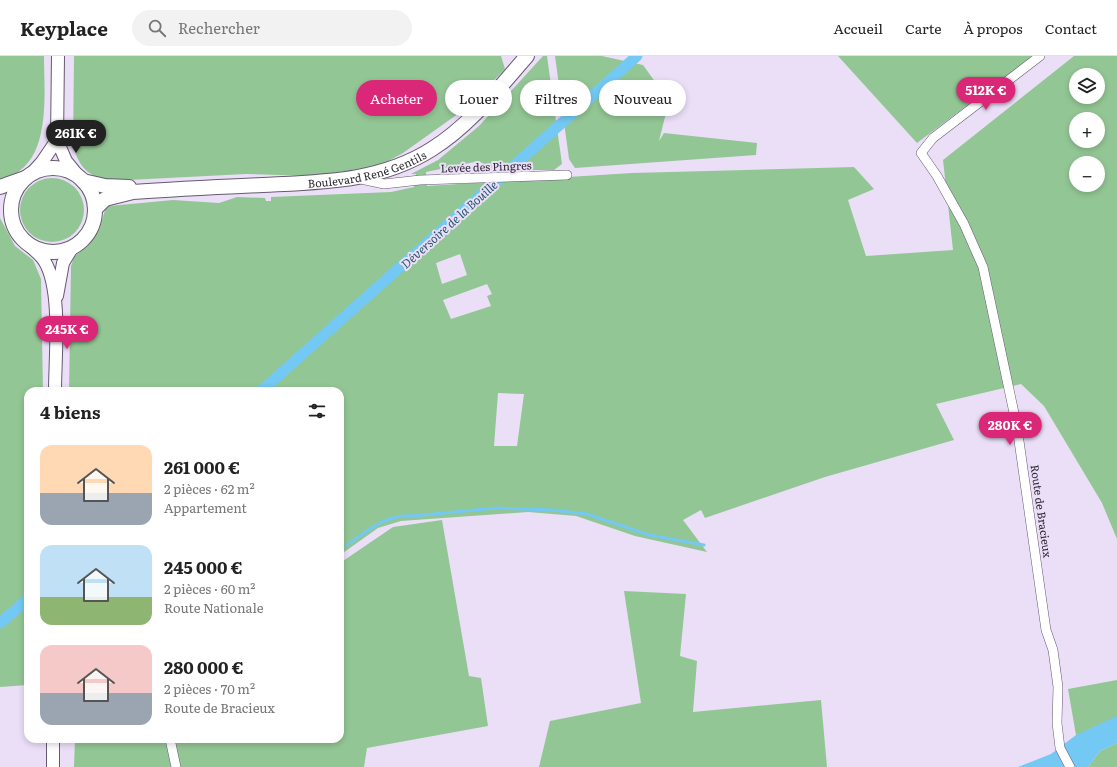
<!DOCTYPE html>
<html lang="fr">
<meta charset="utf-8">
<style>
:root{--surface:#fff;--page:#f2f2f2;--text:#222;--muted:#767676;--line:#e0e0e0;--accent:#db2777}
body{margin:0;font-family:Literata,serif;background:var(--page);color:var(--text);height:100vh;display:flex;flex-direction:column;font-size:15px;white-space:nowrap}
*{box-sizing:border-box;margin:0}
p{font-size:13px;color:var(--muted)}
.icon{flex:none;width:22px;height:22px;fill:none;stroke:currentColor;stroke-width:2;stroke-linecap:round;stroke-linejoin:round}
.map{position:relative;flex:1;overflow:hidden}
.details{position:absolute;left:24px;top:331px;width:320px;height:356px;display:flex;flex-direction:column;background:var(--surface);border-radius:12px;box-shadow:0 2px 6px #0003}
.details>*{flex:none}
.hud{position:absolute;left:356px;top:24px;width:380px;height:36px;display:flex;gap:8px}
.controls{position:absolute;left:1069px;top:12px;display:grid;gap:8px}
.controls a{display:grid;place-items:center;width:36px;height:36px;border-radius:50%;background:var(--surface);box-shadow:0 2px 6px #0003;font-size:20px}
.price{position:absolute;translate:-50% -34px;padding:0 9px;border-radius:14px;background:var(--accent);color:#fff;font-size:13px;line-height:26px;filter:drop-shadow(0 1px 2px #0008)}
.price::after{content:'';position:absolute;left:50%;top:24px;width:12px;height:9px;margin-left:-6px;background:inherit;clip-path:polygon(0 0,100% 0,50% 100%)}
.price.current{background:#222;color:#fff}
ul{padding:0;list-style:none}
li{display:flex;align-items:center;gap:12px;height:100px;padding:0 16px}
li span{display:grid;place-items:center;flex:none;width:112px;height:80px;border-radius:12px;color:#555}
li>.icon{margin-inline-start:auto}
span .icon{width:48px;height:48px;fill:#fffc;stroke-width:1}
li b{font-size:17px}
h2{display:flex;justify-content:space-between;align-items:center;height:48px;padding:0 16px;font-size:17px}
.chip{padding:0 14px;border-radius:18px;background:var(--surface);box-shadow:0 2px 6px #0003;font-size:14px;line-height:36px}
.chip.current{background:var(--accent);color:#fff}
header{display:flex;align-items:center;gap:24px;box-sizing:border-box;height:56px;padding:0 20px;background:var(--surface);border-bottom:1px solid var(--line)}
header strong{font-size:19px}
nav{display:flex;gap:22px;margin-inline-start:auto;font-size:14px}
.search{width:280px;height:36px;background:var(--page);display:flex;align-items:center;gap:10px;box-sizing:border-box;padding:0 14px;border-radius:22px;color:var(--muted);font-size:15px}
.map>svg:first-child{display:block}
.green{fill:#93c695;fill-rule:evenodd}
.water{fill:#73c9f4}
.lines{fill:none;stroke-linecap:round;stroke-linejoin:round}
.stream{stroke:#73c9f4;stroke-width:3}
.canal{stroke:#73c9f4;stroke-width:11}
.minor-casing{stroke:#655a70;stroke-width:10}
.secondary-casing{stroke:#655a70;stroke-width:14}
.primary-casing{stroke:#655a70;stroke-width:16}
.minor{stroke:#fff;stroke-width:9}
.secondary{stroke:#fff;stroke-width:12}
.primary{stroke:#fff;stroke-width:14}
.labels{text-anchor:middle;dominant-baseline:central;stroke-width:4;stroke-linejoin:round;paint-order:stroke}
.street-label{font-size:11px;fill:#2c2731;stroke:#ebdff8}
.water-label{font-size:12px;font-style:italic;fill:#26556c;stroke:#ebdff8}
</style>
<header>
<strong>Keyplace</strong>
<div class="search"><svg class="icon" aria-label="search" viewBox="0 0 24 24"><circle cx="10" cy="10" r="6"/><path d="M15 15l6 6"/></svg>Rechercher</div>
<nav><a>Accueil</a><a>Carte</a><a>À propos</a><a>Contact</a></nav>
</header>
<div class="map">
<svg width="1117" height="711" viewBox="0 0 1117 711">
<rect width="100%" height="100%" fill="#ebdff8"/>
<!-- green -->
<path class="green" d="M0 0H44C44 40 53 113 0 123Z
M74 0H501L505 13 469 50 403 97 381 109 315 120 246 118 109 125C87 119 80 112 73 90Z
M543 0H547L562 108 554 114H492L479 105 426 116 427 130 632 117 854 111 874 133 848 144 866 200 953 194 943 104 1074 0H1117V483L1102 447 1044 350 1021 328 936 348 954 384 825 421 705 462 701 454 683 464 707 496 635 480 576 460 528 456 401 465 378 472 340 499V335H69L71 210 74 201 91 186 100 172 105 154 109 150 173 144 219 147 237 141 265 142 266 145H271V141L391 136 414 131 416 118H411L438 104 479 70ZM1076 19H1098V41H1076ZM1076 63H1098V85H1076ZM1076 107H1098V129H1076ZM460 198 467 219 442 228 436 207ZM487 228 492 238 487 240 491 250 451 263 443 244ZM498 337 524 338 517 390H494Z
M555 0H602L643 9 669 45 659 85 664 77 757 87 756 99 575 112 569 103Z
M838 0H1033L917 87Z
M20 154a32 32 0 1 1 64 0a32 32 0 1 1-64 0Z
M0 162 15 190 33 204 41 223 43 335H28V629L0 631Z
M442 464 469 620 481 622 488 670 367 692 364 711H74L75 683H340V507L393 471Z
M624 535 686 538 680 600 697 605 693 656 821 644 827 711H539L550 665 641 647Z
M1117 624V669L1076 679 1068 633Z
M1117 687V711H1088L1100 695Z"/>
<!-- water -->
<path class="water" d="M1117 660V687L1100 695 1088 711H1018L1051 698 1076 679Z"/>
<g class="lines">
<!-- stream -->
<path class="stream" d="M347 489C366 476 387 457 412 460L496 452 552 454 587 458 649 479 704 489"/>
<!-- canal -->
<path class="canal" d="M261 335 637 0
M0 567 28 543"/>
<!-- minor casing -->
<g class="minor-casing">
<path id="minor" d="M1040 0 933 82 921 97 937 120 964 168 983 211 1017 371 1046 574 1053 594 1058 631 1057 667 1060 692 1070 711
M361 123 384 128 420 124 567 119
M170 683 176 711"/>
</g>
<!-- secondary casing -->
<g class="secondary-casing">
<path id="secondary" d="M58 0 57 84 66 105 79 121
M32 117 42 106 57 84
M30 190C35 195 42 200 45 206 62 235 55 301 55 335
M57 240 63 207 72 192
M53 711V683"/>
</g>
<!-- primary casing -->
<g class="primary-casing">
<g id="primary">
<circle cx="53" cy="154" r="42"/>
<path d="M83 125 105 130 129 131"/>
<path d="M0 131 25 122"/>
<path id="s1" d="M95 153 105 143 133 136C176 133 220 131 263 129 322 126 380 126 432 93 470 69 498 33 527 0"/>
</g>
</g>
<!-- minor -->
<use href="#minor" class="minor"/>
<!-- secondary -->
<use href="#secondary" class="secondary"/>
<!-- primary -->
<use href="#primary" class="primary"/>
</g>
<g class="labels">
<!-- street labels -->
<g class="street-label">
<text transform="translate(486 110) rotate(-2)">Levée des Pingres</text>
<text stroke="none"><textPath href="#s1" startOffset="279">Boulevard René Gentils</textPath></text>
<text transform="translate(1042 455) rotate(82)">Route de Bracieux</text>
</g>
<!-- water labels -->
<g class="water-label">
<text transform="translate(449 168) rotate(-42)">Déversoire de la Bouille</text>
</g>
</g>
</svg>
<div class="controls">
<a><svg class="icon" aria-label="layers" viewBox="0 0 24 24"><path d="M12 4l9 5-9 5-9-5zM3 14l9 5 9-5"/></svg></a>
<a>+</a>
<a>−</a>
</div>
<b class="price" style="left:986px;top:55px">512K €</b>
<b class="price current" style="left:76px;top:98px">261K €</b>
<b class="price" style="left:67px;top:294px">245K €</b>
<b class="price" style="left:1010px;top:390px">280K €</b>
<div class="hud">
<a class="chip current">Acheter</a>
<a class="chip">Louer</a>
<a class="chip">Filtres</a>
<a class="chip">Nouveau</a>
</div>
<section class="details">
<h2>4 biens<svg class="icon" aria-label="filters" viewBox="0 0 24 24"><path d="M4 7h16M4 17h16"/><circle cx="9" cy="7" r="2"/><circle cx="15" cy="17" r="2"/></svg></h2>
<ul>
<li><span style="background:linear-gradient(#ffd9b3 60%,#9aa5b1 0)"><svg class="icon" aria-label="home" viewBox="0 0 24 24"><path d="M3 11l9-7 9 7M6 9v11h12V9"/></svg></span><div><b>261 000 €</b><p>2 pièces · 62 m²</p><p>Appartement</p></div></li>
<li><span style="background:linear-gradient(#bfe0f5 65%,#8fb573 0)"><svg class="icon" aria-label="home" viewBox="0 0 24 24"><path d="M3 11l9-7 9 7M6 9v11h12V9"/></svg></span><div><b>245 000 €</b><p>2 pièces · 60 m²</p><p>Route Nationale</p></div></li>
<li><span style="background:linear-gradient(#f6c9c9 60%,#9aa5b1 0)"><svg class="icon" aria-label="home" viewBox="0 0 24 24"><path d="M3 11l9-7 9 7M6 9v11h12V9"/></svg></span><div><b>280 000 €</b><p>2 pièces · 70 m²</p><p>Route de Bracieux</p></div></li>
</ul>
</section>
</div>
